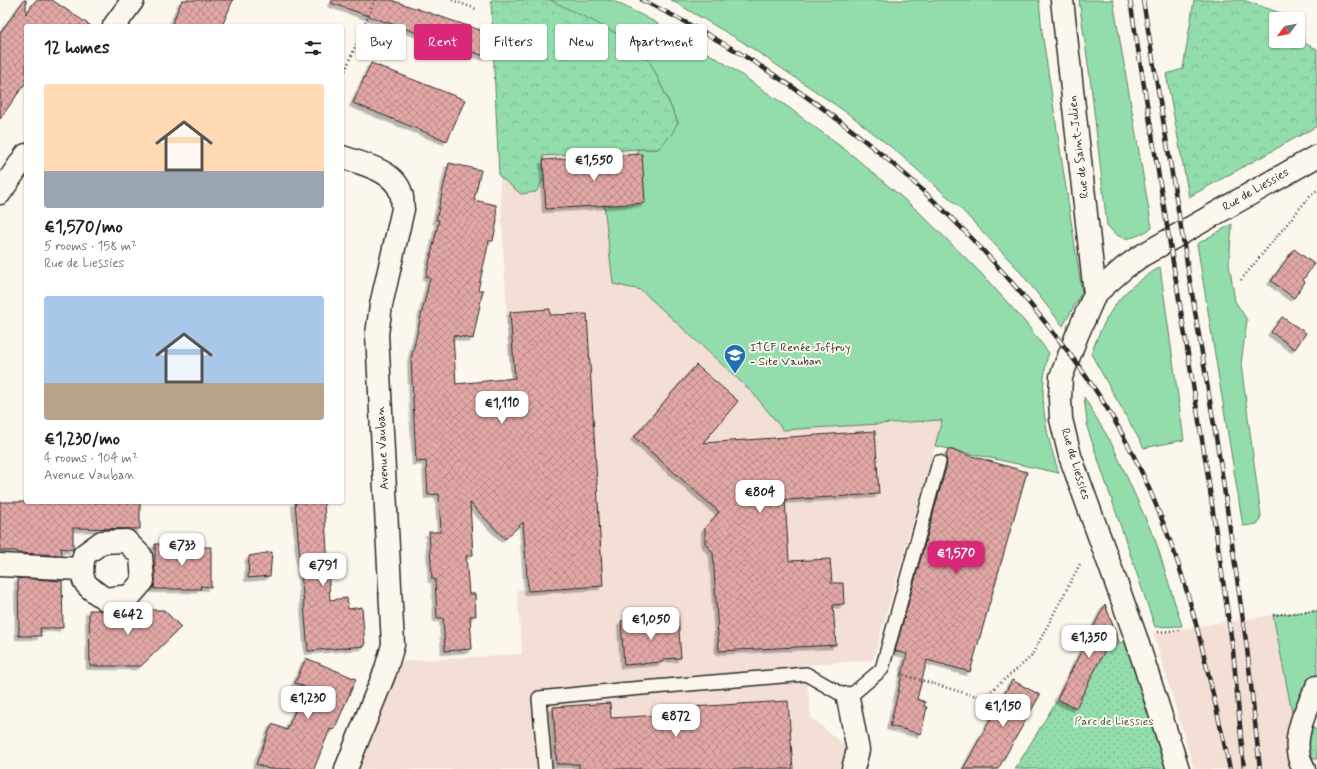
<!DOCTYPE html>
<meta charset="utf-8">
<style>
:root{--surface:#fff;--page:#f2f2f2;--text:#202124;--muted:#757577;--accent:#db2777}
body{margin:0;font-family:Mynerve,sans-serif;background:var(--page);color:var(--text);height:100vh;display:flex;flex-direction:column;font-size:15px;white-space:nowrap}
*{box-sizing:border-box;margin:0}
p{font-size:13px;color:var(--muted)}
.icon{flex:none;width:22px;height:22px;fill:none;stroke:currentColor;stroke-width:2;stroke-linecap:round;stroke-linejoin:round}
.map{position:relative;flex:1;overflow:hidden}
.drawer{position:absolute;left:24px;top:24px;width:320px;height:480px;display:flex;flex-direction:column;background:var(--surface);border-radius:4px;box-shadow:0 1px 3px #0004}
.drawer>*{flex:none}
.hud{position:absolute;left:356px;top:24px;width:380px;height:36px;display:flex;gap:8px}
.needle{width:26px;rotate:238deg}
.tools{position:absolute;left:1269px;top:12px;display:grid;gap:8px}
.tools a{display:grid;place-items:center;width:36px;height:36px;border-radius:4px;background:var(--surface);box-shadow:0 1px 3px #0004;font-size:20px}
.price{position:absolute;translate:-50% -34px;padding:0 9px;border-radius:8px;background:#fff;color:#222;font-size:13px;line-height:26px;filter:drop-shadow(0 1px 2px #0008)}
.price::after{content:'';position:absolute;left:50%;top:24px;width:12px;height:9px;margin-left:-6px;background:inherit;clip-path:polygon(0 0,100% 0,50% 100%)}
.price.active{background:var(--accent);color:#fff}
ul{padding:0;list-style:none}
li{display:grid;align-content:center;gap:8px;height:212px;padding:0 20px}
li span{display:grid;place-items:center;height:124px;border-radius:4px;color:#555}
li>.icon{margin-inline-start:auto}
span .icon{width:72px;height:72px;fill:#fffc;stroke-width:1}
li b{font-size:17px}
h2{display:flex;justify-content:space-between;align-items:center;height:48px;padding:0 20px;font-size:17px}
.pill{padding:0 14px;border-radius:4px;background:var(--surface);box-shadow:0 1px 3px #0004;font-size:14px;line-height:36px}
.pill.active{background:var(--accent);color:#fff}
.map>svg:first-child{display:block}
.built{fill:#f4dfd7}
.grass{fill:#93dcab;stroke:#5f846b}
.forest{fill:url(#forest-crowns);stroke:#5f846b}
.park{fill:url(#park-dots);stroke:#5f846b}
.building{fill:url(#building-cross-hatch);stroke:#2b2b2b;filter:url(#shadow)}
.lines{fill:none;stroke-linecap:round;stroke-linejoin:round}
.lane-casing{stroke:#2b2b2b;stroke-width:16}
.street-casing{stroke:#2b2b2b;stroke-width:25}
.secondary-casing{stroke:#2b2b2b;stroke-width:25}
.path{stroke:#2b2b2b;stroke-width:2.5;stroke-dasharray:1 3;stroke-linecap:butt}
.lane{stroke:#fbf7ec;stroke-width:13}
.street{stroke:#fbf7ec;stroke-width:22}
.secondary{stroke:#fbf7ec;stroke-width:22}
.rail-casing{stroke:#2b2b2b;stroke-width:4.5}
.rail{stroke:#fbf7ec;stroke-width:3;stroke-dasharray:9;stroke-linecap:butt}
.labels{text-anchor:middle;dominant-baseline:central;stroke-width:4;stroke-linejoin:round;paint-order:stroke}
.street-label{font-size:12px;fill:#2b2b2b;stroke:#fbf7ec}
.poi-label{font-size:12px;fill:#2b2b2b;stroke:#fbf7ec;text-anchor:start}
.park-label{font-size:12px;fill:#45574b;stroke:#fbf7ec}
</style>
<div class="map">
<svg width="1317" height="769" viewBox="0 0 1317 769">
<defs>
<pattern id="forest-crowns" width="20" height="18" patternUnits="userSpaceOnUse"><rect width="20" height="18" fill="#93dcab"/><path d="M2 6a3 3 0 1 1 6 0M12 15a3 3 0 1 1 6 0" fill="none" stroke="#7fbd93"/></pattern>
<pattern id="park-dots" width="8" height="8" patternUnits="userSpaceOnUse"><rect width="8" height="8" fill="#93dcab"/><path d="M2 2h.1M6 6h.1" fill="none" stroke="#7fbd93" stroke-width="1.8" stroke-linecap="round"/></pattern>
<pattern id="building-cross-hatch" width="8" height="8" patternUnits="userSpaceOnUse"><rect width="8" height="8" fill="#e2a8a6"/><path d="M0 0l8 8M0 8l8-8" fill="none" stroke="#b78987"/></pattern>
<filter id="shadow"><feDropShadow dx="-3.5" dy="3.5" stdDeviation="0" flood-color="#0004"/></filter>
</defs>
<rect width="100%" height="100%" fill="#fbf7ec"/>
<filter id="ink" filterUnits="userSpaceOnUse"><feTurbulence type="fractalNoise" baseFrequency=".025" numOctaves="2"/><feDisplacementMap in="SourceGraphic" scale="8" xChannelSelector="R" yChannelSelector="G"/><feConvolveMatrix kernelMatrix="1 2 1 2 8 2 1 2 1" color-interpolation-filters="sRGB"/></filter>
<g filter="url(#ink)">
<!-- built -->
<path class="built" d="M491 0H550L642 47 943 420 873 660 805 665 811 717 846 747V769H346L388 662 522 654 517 590 528 588 507 322Z
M1273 615 1298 743 1304 769H1194L1153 633Z"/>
<!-- grass -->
<path class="grass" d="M550 0H612L653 21 721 61 788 107 852 155 918 211 979 271 1025 322 1049 353C1046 359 1046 365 1045 371 1039 406 1048 440 1059 473L935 446 942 420 783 430 753 393 641 290 613 284 604 204 641 201 637 149H658L678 122 655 72Z
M671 0H1039L1042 32 1082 292 1063 326 1017 268 958 206 896 151 853 117 796 78 741 41Z
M1079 0H1113L1152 228C1133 239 1122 245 1107 225L1091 85Z
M1232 224 1229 264 1235 301 1247 320 1241 364 1261 516 1258 524 1243 526 1197 244Z
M1160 267 1184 440 1144 448 1091 354C1099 332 1109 310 1125 293 1135 283 1148 275 1160 267Z
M1084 397 1113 446 1156 542 1182 626 1155 627 1088 430Z
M1317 611V687L1298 743 1273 615Z"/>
<!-- forest -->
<path class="forest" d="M491 0H550L595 22 642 47 655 72 678 122 671 135 658 149H637L543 156 545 178 536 192 521 194 499 176Z
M1194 0H1243L1292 17 1293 19H1276V41H1298V24L1302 28 1304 43 1317 49V126L1189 197 1166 74 1183 69Z
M1302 722 1317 730V759L1299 758Z"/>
<!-- park -->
<path class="park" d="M1110 628 1116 645 1135 635 1178 769H1015L1051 710Z"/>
<!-- building -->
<path class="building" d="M24 0H26V14L36 0H52L91 26H26V82L0 119V33Z
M182 0H233L222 26H171Z
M332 0H391L486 32 487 57 331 3Z
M371 63 465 100 447 141 353 103Z
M642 154 645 203 546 209 543 160Z
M449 163 481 170 474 200 496 205 497 221 493 241H489L478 290H483L473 339 453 335 456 384 515 378 510 312 550 309V315L587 314 603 586 528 591 523 522 505 539 470 503 473 555 466 556 469 594H475L476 616H470L472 649 445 651 443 618H437L435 579H432L429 532H441L439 494 428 495 426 461 416 462 411 359 430 278 426 277 439 220H436Z
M1294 249 1314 264 1303 280 1305 282 1294 298 1271 281Z
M1282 317 1306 333 1295 349 1271 332Z
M696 365 738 401 703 443 875 431 879 494 785 500 789 561 830 559 832 583H843L844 604 833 605 836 645 719 651 713 553 705 543V528L719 512 634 437Z
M948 449 1027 472 970 672 927 660 917 699 925 702 924 706 927 707 921 734 890 726 907 654 895 651 947 464 946 458Z
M0 502H140V529L73 528V550L61 548 62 555 18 553 17 551H0Z
M295 502H324L330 600 347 598 348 609 362 607 365 646 308 651Z
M155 544H201V547H211V587L200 586 201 589H154L155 580Z
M272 552 270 576 248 578 249 556Z
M18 578 62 581 63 628H40L41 636H19Z
M1105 604 1119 642 1107 646 1076 708 1057 699Z
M89 610H99L106 611 121 610H164L181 627 141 666H90Z
M678 617 681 658 663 659V662L624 665 621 621Z
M306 658 356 679 334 730 330 729 314 769H269L256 764 272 724 287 730 305 687 295 683Z
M1012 680 1040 695 998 769H963Z
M788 701 793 769H579V764H557L553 707 610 703 611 718 691 713V707Z"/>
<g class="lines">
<!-- lane casing -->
<g class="lane-casing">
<path id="lane" d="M545 769 539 698 619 690 806 674 848 698 882 669 939 462"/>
</g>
<!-- street casing -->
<g class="street-casing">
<path id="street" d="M342 157C362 164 394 170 401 193 403 198 402 204 403 209L381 305 377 334 393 645 385 672 346 769
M1095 294 1124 268 1141 256 1317 156
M126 541 141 556 143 581 130 596 105 599C84 584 79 583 84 555L102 542Z
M0 565 82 569
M848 698 858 750 853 769
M1304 769C1302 765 1300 761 1299 757 1293 734 1307 707 1317 687"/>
</g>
<!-- secondary casing -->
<g class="secondary-casing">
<path id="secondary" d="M1062 0 1095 294 1077 335 1061 377 1060 399 1061 419 1070 456 1135 635 1178 769
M114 26 133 0
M0 193 26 155"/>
</g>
<!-- path -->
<path class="path" d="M452 0 476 9
M342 78 375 0
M1241 280 1310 196 1317 190
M1273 615 1317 611
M1158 632 1179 630
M900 674 968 694 978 696 986 695 1031 657 1080 564"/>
<!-- lane -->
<use href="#lane" class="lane"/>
<!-- street -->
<use href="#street" class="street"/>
<!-- secondary -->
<use href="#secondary" class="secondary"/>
<!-- rail casing -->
<g class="rail-casing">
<path id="rail" d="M642 0C792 73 924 175 1030 304 1052 330 1073 357 1092 385 1118 423 1141 467 1158 510 1193 593 1210 682 1230 769
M1130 0 1207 470 1233 650 1244 769
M1143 0 1221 467 1247 648 1260 769"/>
</g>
<!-- rail -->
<use href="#rail" class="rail"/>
</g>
</g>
<!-- icons -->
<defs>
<g id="school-pin" transform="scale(1.15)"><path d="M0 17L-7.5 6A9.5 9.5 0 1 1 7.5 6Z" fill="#1f6fb2" stroke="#fbf7ec"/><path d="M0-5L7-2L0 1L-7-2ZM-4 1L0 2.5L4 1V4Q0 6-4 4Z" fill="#fff"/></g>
</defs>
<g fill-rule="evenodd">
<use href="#school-pin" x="735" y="355"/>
</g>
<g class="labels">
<!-- street labels -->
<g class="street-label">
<text transform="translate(1079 147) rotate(-97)">Rue de Saint-Julien</text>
<text transform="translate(1256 190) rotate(-30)">Rue de Liessies</text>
<text transform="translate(383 448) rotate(-93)">Avenue Vauban</text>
<text transform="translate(1075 464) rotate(73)">Rue de Liessies</text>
</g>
<!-- poi labels -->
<g class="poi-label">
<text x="750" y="348">ITCF Renée Joffroy<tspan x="750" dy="14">- Site Vauban</tspan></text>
</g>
<!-- park labels -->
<g class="park-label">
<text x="1114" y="722">Parc de Liessies</text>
</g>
</g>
</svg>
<div class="tools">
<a><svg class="needle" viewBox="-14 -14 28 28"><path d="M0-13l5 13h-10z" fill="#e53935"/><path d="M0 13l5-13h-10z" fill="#757577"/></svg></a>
</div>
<b class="price" style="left:594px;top:182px">€1,550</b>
<b class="price" style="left:502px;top:425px">€1,110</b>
<b class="price" style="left:760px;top:514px">€804</b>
<b class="price" style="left:182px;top:567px">€733</b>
<b class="price active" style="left:956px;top:575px">€1,570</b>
<b class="price" style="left:323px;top:587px">€791</b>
<b class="price" style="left:128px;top:636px">€642</b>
<b class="price" style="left:651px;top:641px">€1,050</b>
<b class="price" style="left:1089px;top:659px">€1,350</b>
<b class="price" style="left:308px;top:720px">€1,230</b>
<b class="price" style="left:1003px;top:728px">€1,150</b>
<b class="price" style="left:676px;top:738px">€872</b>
<div class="hud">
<a class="pill">Buy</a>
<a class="pill active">Rent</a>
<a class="pill">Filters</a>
<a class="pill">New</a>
<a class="pill">Apartment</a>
</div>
<section class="drawer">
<h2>12 homes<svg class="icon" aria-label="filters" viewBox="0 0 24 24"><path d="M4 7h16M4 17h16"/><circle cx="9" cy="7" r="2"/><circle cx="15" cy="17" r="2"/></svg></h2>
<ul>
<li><span style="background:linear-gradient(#ffd9b3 70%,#9aa5b1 0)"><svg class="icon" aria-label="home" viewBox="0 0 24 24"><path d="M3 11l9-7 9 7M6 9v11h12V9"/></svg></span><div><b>€1,570/mo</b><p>5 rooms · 158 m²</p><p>Rue de Liessies</p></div></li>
<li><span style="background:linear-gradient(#a9c7e8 70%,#b9a48a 0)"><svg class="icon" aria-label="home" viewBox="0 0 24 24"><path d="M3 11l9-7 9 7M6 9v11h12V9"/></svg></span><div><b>€1,230/mo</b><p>4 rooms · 104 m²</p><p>Avenue Vauban</p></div></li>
</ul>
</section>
</div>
